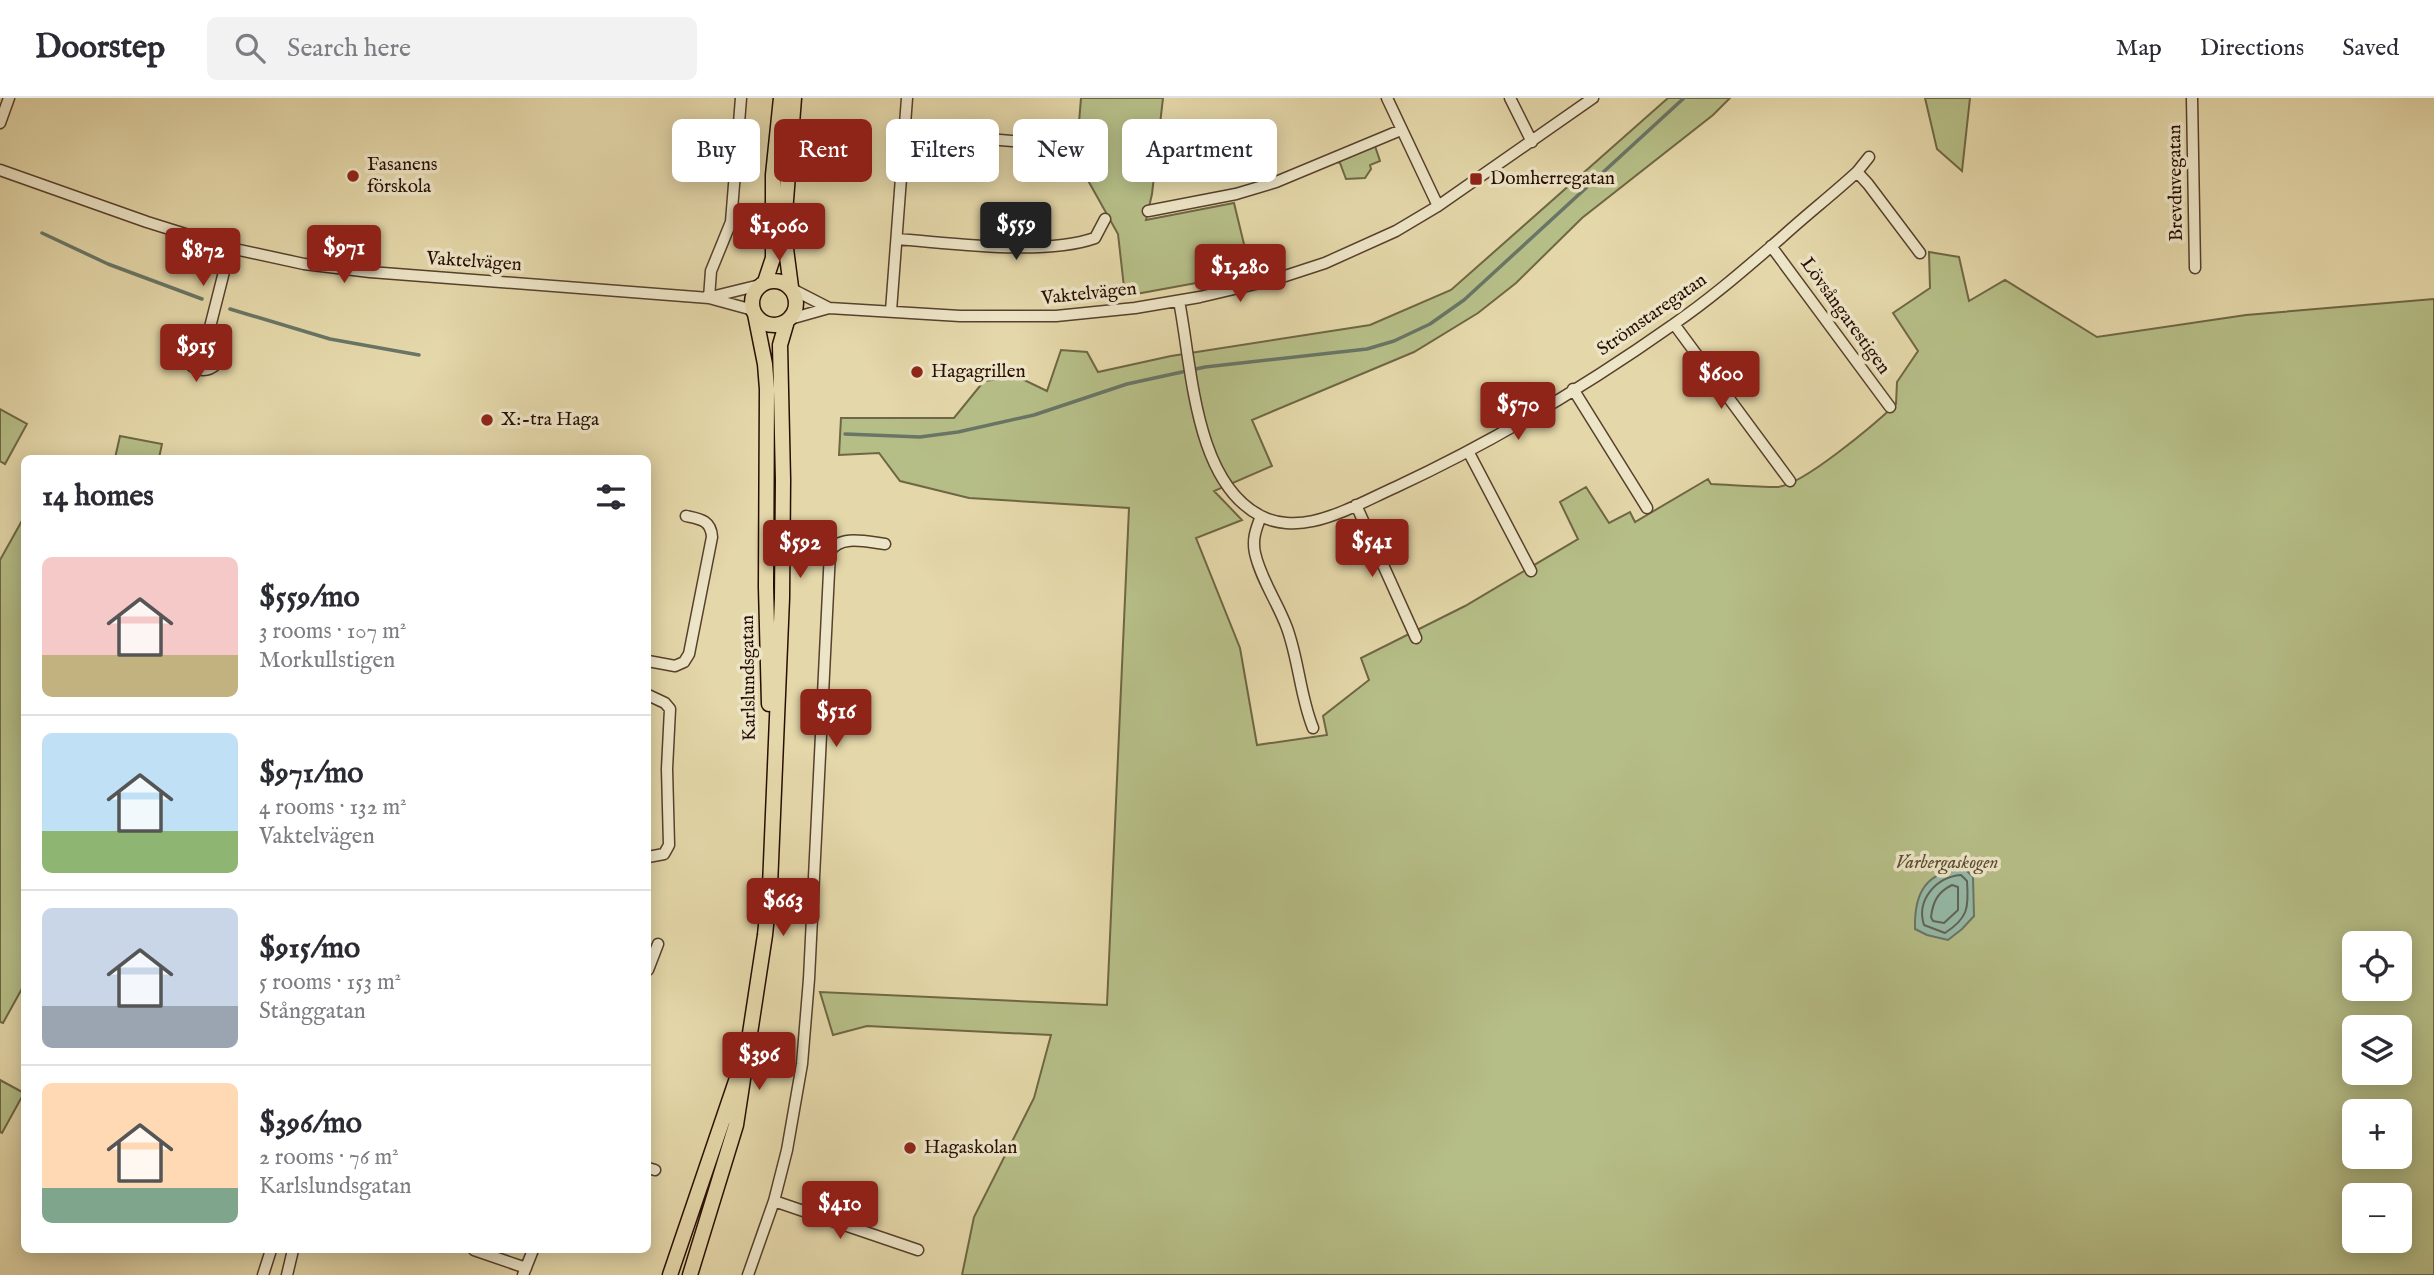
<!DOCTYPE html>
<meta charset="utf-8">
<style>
:root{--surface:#fff;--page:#f2f2f3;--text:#2b2b33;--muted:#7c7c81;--line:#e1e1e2;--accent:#8f2418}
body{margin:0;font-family:"IM FELL English",serif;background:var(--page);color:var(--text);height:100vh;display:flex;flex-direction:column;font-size:26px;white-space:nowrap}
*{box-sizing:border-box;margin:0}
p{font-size:23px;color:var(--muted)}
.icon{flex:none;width:38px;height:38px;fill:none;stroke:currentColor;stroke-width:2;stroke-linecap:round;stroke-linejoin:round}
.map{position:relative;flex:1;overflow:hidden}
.sheet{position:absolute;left:21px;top:357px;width:630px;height:798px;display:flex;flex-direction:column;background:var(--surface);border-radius:10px;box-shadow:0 4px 18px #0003}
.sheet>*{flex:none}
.banner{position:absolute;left:672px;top:21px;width:665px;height:63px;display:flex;gap:14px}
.buttons{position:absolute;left:2342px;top:833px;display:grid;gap:14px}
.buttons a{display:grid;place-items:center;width:70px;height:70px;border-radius:10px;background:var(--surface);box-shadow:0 4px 18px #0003;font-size:35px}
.price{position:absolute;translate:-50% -60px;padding:0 16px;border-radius:7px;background:var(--accent);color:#fff;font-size:23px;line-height:46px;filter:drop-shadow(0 2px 4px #0008)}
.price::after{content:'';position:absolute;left:50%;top:42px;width:21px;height:16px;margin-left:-10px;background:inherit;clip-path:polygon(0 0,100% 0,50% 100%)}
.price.on{background:#222;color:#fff}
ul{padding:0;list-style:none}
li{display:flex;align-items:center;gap:21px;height:175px;padding:0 21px}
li+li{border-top:2px solid var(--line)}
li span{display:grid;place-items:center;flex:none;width:196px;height:140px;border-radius:10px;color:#555}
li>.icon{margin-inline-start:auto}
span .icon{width:84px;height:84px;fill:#fffc;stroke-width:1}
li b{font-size:30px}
h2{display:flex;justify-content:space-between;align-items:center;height:84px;padding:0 21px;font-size:30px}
.tag{padding:0 24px;border-radius:10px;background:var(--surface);box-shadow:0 4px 18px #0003;font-size:24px;line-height:63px}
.tag.on{background:var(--accent);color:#fff}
header{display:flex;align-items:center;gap:42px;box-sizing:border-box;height:98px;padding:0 35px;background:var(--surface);border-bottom:2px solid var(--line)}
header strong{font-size:33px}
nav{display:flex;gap:38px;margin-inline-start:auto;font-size:24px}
.search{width:490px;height:63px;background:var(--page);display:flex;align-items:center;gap:18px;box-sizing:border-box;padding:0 24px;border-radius:10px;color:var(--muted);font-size:26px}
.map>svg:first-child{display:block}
.green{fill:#b6be87;stroke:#6f6644;stroke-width:2;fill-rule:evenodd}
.water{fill:#95baa9;stroke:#697566;stroke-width:2}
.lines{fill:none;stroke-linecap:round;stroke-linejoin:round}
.shore{stroke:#5e6456;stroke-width:2}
.stream{stroke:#697566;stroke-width:3.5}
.minor-casing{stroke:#57402c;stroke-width:13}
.major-casing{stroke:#280e02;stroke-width:17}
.minor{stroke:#ede5c7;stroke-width:10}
.major{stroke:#e4d7a9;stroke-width:14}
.poi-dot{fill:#8f2418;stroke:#ede5c7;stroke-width:2.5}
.labels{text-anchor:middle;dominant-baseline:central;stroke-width:7;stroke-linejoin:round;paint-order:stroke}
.poi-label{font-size:19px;fill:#280e02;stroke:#ede5c7;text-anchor:start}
.street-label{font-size:19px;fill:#280e02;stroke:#ede5c7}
.park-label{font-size:19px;font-style:italic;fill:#5a4c31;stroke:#ede5c7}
</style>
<header>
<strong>Doorstep</strong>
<div class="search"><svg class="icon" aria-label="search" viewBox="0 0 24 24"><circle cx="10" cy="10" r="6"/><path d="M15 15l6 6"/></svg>Search here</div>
<nav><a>Map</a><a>Directions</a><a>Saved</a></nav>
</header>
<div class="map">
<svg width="2434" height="1177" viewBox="0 0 2434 1177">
<rect width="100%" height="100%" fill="#e4d7a9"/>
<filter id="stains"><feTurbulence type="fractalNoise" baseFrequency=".00286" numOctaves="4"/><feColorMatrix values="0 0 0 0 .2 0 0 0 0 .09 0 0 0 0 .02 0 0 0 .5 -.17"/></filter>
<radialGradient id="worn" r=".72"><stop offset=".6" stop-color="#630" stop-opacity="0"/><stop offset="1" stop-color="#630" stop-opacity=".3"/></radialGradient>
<!-- green -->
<path class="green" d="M1081 0H1163L1152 96 1146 122 1234 105 1251 175 1125 198 1118 136 1076 61Z
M1668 0H1730L1713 17 1582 120 1516 185 1478 215 1414 254 1252 322 1272 368 1214 393 1242 422 1196 440 1240 550 1257 647 1327 637 1323 618 1369 582 1361 560 1465 508 1578 441 1560 404 1586 389 1609 425 1630 414 1635 424 1708 381 1711 386C1733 387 1755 389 1777 389 1802 388 1876 325 1896 306L1897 284 1918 253 1893 215 1930 190 1929 154 1959 159 1969 203 2005 182 2097 239 2246 217 2434 201V1177H962L974 1119 1034 1000 1051 937 867 928 833 937 820 894 1107 907 1129 410 969 400 900 383 879 355 839 357 841 320H954L984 283 1018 279 1047 293 1061 252 1087 254 1098 274 1171 258 1370 227 1451 192ZM2354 845H2399V891H2354ZM2354 929H2399V975H2354ZM2354 1013H2399V1059H2354ZM2354 1097H2399V1143H2354Z
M1925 0H1970L1962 73 1937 51Z
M1375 48 1380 63 1370 67 1371 71 1365 80 1346 81 1340 65 1337 64Z
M0 311 27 326 5 366 0 363Z
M120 338 162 346 159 360H115Z
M24 419V887L3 925 0 924V462Z
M0 982 24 995 2 1035 0 1034Z"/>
<!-- water -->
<path class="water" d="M1964 770 1973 779 1974 818 1962 831 1948 842 1927 837 1915 831C1914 794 1926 774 1964 770Z"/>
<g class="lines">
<!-- shore -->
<path class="shore" d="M1961 777 1967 783C1969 810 1968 820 1945 835L1924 827C1916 802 1936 779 1961 777Z
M1952 787 1958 789V812L1944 825 1933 823 1931 819C1933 803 1938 794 1952 787Z"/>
<!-- stream -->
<path class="stream" d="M42 135 108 166 202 201
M230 211 330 241 419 257
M845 336 920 339 958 334 1034 317 1127 286 1205 269 1367 251 1394 243 1430 226 1464 202 1684 0"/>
<!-- minor casing -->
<g class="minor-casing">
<path id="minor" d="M1387 0 1438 108
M1510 0 1532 44
M2192 0 2195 170
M0 25 9 0
M904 34 1073 48
M0 72 147 124 230 150 304 166 370 174 709 200 753 212
M1857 74 1868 86 1920 155
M1148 113 1236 96 1276 84 1401 32
M897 141C952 145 1043 158 1095 140L1105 121
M1771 148 1890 309
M792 191 829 210
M711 199 760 187
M709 200 711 173 731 124 741 0
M1179 203C1192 268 1194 384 1261 418 1276 426 1296 427 1313 423 1341 417 1369 401 1396 389 1493 344 1586 288 1674 226 1712 200 1746 170 1781 140 1806 117 1832 97 1857 74L1869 59
M891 213 907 0
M790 221 829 210 960 218H1056L1135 210 1200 199 1276 181 1325 165 1396 133 1438 108 1593 0
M1674 226 1790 383
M185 254a18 18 0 1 1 36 0a18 18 0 1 1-36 0Z
M208 237 230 150
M1573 291 1647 410
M1468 353 1531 473
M1356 407 1416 540
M1261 418C1256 431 1252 441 1255 455 1261 482 1278 505 1287 530 1299 563 1300 598 1313 630
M648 563 675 568 684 564 689 556 712 439C711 422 700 421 686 418
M648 597 665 605 670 611 667 671 669 747 664 756 648 759
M648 872 658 846
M648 1070 655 1072
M774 1103 918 1152
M474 1152 526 1170
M263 1177 271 1152
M287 1177 293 1152
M523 1177 533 1152
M748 1177 774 1103 787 1052 802 966 809 881 830 454C839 436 868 444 885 446"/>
</g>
<!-- major casing -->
<g class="major-casing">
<path id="major" d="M752 205a22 22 0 1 1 44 0a22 22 0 1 1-44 0Z
M765 184 773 160V77L781 0
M791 189 785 143V115L794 0
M755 216 765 266 767 291 766 489 769 606
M670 1177 736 983
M690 1177 736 1027 765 837 770 788 782 500 783 382 780 247 787 223"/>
</g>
<!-- minor -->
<use href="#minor" class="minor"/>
<!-- major -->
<use href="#major" class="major"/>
</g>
<!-- markers -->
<g class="poi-dot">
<circle cx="353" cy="78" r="7"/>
<rect x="1469" y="74" width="14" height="14" rx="3.5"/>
<circle cx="917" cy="274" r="7"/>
<circle cx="487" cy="322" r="7"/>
<circle cx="910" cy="1050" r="7"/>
</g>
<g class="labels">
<!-- poi labels -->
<g class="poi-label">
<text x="367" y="67">Fasanens<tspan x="367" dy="22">förskola</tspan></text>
<text x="1490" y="81">Domherregatan</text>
<text x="931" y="274">Hagagrillen</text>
<text x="501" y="322">X:-tra Haga</text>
<text x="924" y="1050">Hagaskolan</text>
</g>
<!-- street labels -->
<g class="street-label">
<text transform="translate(2176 85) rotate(-91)">Brevduvegatan</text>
<text transform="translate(474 164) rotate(4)">Vaktelvägen</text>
<text transform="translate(1089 196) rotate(-6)">Vaktelvägen</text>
<text transform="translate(1652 217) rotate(-35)">Strömstaregatan</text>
<text transform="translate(1845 218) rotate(54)">Lövsångarestigen</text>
<text transform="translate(749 580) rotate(-91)">Karlslundsgatan</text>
</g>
<!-- park labels -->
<g class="park-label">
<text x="1947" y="765">Varbergaskogen</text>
</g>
</g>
<rect width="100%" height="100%" filter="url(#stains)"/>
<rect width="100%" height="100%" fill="url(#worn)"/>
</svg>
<div class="buttons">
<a><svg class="icon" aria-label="locate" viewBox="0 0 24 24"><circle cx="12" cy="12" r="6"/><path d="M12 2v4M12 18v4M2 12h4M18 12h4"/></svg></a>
<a><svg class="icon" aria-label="layers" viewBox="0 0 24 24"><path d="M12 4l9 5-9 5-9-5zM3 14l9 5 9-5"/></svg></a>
<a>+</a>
<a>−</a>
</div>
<b class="price on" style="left:1016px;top:164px">$559</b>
<b class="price" style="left:779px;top:165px">$1,060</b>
<b class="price" style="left:344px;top:187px">$971</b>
<b class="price" style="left:203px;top:190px">$872</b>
<b class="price" style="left:1240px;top:206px">$1,280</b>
<b class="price" style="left:196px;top:286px">$915</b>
<b class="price" style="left:1721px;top:313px">$600</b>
<b class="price" style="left:1518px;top:344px">$570</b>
<b class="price" style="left:1372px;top:481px">$541</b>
<b class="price" style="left:800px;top:482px">$592</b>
<b class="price" style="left:836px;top:651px">$516</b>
<b class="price" style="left:783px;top:840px">$663</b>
<b class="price" style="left:759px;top:994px">$396</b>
<b class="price" style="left:840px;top:1143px">$410</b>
<div class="banner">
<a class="tag">Buy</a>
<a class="tag on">Rent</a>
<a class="tag">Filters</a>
<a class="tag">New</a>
<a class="tag">Apartment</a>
</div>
<section class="sheet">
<h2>14 homes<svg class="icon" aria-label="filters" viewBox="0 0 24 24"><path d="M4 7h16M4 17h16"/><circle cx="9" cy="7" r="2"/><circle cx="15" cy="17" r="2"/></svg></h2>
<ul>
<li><span style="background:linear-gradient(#f6c9c9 70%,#c2b280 0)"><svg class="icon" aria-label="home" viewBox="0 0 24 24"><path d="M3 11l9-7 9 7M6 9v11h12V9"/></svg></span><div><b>$559/mo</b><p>3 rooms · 107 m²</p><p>Morkullstigen</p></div></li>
<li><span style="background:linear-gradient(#bfe0f5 70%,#8fb573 0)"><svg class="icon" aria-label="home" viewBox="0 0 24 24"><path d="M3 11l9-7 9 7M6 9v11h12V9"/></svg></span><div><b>$971/mo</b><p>4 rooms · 132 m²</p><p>Vaktelvägen</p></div></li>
<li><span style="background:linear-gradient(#c9d6e8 70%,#9aa5b1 0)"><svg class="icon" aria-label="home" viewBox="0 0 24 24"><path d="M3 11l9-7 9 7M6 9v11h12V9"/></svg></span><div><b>$915/mo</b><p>5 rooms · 153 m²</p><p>Stånggatan</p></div></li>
<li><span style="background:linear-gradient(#ffd9b3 75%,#7fa58c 0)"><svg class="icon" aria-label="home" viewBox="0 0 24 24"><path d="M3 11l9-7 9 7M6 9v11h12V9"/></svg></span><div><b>$396/mo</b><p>2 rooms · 76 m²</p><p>Karlslundsgatan</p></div></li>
</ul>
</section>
</div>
